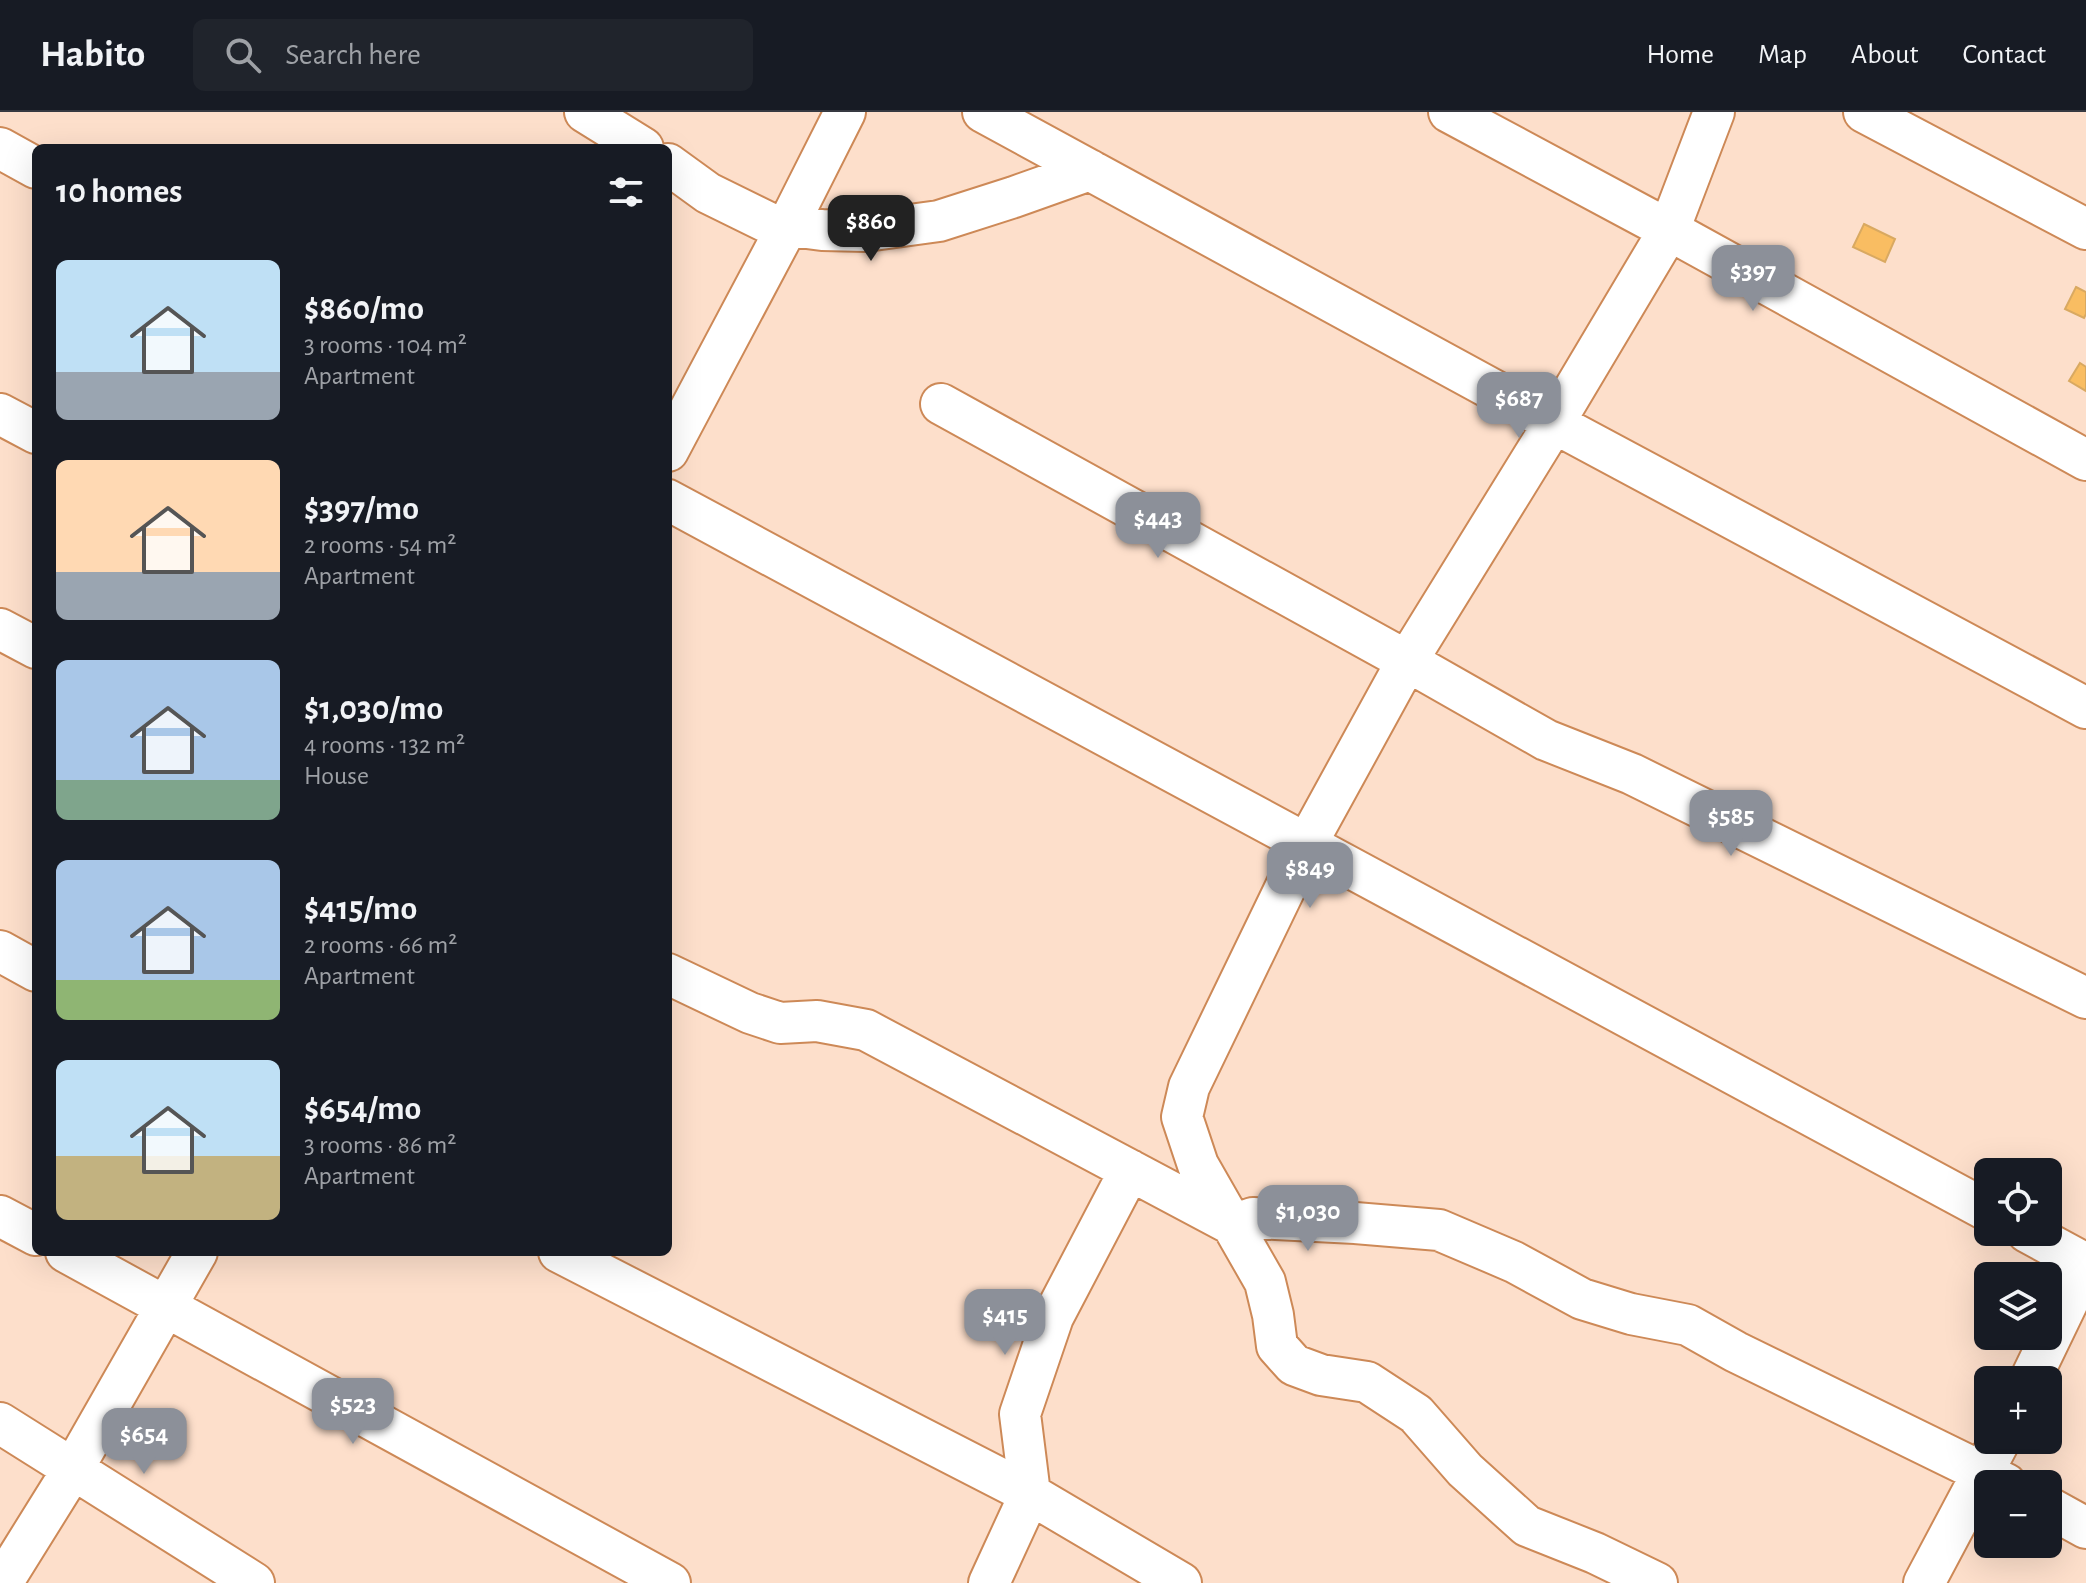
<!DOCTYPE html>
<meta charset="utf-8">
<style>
:root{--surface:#171b24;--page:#20242c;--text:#f1f3f6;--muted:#9ea1a6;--line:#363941;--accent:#8c9099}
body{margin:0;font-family:"Alegreya Sans",sans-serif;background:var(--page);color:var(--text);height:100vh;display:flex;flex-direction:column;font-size:30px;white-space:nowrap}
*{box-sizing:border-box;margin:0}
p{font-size:26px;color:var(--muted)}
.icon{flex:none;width:44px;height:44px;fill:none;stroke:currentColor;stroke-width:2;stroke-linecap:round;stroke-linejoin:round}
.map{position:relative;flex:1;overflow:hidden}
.drawer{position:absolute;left:32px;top:32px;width:640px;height:1112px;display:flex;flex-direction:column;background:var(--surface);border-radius:12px;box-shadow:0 8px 32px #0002}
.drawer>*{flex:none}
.tools{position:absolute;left:1974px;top:1046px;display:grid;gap:16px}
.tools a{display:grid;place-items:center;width:88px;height:88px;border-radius:12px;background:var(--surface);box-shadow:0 8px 32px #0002;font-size:40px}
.price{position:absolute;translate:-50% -68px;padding:0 18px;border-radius:16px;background:var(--accent);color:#fff;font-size:26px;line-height:52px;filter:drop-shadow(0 2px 4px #0008)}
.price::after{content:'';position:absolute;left:50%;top:48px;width:24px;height:18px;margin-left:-12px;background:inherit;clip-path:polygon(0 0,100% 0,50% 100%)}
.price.active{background:#222;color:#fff}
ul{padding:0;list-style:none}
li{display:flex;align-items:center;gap:24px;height:200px;padding:0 24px}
li span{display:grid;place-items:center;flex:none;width:224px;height:160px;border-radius:12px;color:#555}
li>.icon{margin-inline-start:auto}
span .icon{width:96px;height:96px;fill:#fffc;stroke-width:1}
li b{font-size:34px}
h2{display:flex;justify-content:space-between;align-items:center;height:96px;padding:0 24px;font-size:34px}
header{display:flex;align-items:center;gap:48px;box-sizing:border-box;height:112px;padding:0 40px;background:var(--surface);border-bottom:2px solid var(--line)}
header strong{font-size:38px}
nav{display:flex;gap:44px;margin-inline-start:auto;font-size:28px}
.search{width:560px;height:72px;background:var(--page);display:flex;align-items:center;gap:20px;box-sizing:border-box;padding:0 28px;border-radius:12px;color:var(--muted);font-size:30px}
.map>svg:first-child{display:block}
.building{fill:#f9bd62;stroke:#d9a961;stroke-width:2}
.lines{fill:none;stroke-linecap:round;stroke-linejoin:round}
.street-casing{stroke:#cd8957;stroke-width:44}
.street{stroke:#fff;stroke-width:40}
</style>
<header>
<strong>Habito</strong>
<div class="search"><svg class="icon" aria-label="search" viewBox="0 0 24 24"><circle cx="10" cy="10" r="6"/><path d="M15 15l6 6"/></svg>Search here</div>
<nav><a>Home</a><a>Map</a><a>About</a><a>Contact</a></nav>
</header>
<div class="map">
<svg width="2086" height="1471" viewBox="0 0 2086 1471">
<rect width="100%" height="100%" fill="#fddfcb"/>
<!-- building -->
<path class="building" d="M1864 112 1895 127 1885 150 1853 135Z
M2076 175 2086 180V202L2084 206 2065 197Z
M2080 251 2086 255V279L2069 269Z"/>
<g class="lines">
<!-- street casing -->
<g class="street-casing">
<path id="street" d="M585 0 643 36
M983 0 1554 311 2086 596
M1449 0 1669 118 2086 348
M1864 0 2086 117
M0 36 36 56
M668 52 708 81 769 111 822 118 866 119 939 109 1014 85 1090 58
M941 292 1407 549 1546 628 1632 662 2086 886
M0 302 36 321
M668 339 788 113 845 0
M668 388 1988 1099
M0 517 36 536
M0 839 36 859
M668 862 750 901 780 911 817 909 866 918 1233 1113 1253 1106 1355 1111 1439 1118 1514 1150 1582 1187 1631 1202 1688 1213 1736 1240 2006 1372
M0 1104 36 1123
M2027 1120 2086 1152
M66 1140 670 1471
M559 1140 1030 1382 1181 1471
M2030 1268 2086 1152
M0 1311 254 1471
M2048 1395 2086 1416
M2 1471 73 1357 197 1140
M989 1471 1030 1382 1020 1302 1053 1205 1130 1058
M1657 1471 1595 1441 1527 1414 1465 1358 1416 1302 1367 1270 1321 1263 1294 1253 1277 1234 1273 1203 1265 1170 1198 1053 1182 1005 1189 975 1306 733 1407 549 1554 311 1669 118 1714 0
M1924 1471 2000 1328"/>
</g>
<!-- street -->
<use href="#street" class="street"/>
</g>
</svg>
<div class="tools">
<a><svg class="icon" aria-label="locate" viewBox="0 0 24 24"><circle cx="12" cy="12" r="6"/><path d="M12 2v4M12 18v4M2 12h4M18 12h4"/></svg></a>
<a><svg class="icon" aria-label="layers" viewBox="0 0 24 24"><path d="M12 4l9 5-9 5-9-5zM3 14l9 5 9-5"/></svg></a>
<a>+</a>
<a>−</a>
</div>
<b class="price active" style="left:871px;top:151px">$860</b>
<b class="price" style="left:1753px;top:201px">$397</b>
<b class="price" style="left:1519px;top:328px">$687</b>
<b class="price" style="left:1158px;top:448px">$443</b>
<b class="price" style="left:1731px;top:746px">$585</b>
<b class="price" style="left:1310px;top:798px">$849</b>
<b class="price" style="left:1308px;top:1141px">$1,030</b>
<b class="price" style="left:1005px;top:1245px">$415</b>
<b class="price" style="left:353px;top:1334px">$523</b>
<b class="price" style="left:144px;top:1364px">$654</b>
<section class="drawer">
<h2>10 homes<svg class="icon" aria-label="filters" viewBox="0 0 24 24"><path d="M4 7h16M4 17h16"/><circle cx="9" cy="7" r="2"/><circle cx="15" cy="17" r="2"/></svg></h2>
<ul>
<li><span style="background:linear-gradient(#bfe0f5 70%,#9aa5b1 0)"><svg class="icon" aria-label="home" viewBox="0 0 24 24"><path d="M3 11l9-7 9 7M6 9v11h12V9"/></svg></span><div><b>$860/mo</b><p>3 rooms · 104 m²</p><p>Apartment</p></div></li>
<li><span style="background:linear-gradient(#ffd9b3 70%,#9aa5b1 0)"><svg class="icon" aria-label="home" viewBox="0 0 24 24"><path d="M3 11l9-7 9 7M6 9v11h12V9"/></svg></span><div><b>$397/mo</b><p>2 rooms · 54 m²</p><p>Apartment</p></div></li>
<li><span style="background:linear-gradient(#a9c7e8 75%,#7fa58c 0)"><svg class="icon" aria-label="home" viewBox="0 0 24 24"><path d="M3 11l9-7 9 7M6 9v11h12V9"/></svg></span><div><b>$1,030/mo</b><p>4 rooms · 132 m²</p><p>House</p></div></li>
<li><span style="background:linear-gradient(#a9c7e8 75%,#8fb573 0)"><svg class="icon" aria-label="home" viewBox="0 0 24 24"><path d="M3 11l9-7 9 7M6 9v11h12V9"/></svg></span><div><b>$415/mo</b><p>2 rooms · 66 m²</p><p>Apartment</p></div></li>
<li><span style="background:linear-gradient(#bfe0f5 60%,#c2b280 0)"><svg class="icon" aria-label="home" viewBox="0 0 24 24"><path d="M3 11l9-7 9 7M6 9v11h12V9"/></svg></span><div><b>$654/mo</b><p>3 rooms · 86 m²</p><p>Apartment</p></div></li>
</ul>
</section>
</div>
